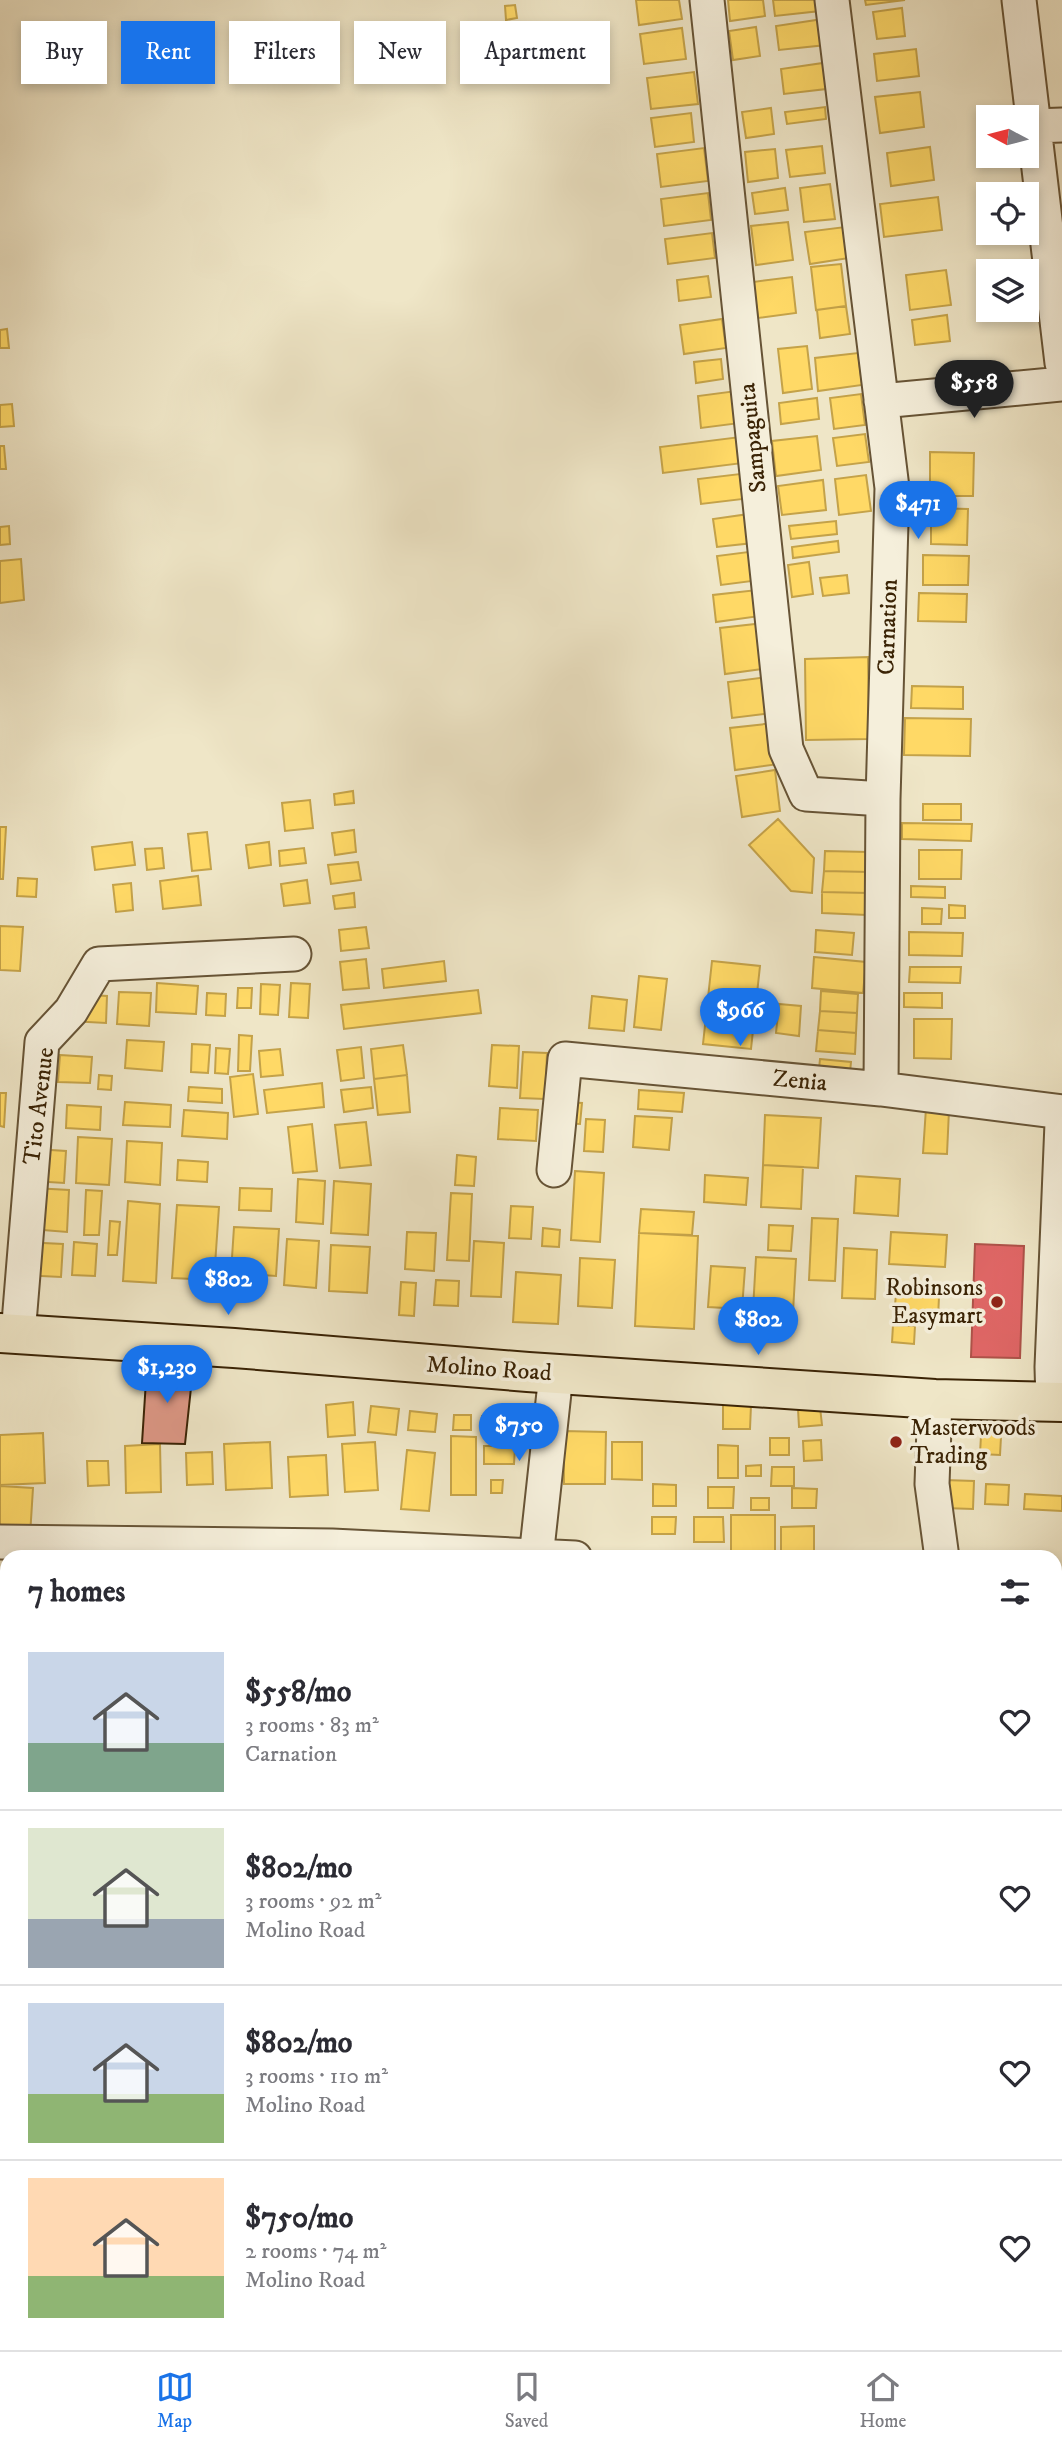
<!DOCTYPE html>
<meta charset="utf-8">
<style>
:root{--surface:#fff;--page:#f7f7f7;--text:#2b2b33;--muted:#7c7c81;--line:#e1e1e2;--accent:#1a73e8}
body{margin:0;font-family:"IM FELL DW Pica",serif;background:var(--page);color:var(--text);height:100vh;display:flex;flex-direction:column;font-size:26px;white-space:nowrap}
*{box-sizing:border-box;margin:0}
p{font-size:23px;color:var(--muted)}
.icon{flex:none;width:38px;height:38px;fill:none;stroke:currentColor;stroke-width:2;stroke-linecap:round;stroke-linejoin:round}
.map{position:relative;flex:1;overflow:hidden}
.details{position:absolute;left:0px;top:1550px;width:1062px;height:800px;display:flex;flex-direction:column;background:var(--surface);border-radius:21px 21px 0 0;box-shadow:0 4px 10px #0003}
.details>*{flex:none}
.guide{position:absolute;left:21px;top:21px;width:700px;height:63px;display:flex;gap:14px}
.needle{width:46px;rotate:277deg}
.fabs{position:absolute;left:976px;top:105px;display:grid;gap:14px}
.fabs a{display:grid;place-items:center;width:63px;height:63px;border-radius:0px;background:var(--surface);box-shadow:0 4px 10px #0003;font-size:35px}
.price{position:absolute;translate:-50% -60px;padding:0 16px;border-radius:24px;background:var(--accent);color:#fff;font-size:23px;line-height:46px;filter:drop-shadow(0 2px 4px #0008)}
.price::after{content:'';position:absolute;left:50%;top:42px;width:21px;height:16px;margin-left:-10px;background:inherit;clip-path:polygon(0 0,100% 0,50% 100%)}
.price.active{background:#222;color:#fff}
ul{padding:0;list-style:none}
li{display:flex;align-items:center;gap:21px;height:175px;padding:0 28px}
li+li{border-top:2px solid var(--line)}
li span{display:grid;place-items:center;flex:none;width:196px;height:140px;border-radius:0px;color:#555}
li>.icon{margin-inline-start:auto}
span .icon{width:84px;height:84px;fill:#fffc;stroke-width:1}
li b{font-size:30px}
h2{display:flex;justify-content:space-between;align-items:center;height:84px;padding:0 28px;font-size:30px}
.tag{padding:0 24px;border-radius:0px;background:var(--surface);box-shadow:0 4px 10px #0003;font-size:24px;line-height:63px}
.tag.active{background:var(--accent);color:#fff}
.tabs{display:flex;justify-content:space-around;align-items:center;height:98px;border-top:2px solid var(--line);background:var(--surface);font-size:19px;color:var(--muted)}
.tabs a{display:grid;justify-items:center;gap:4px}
.tabs .active{color:var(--accent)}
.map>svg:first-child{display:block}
.homes{fill:#ffd966;stroke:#c4a249;stroke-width:2}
.shops{fill:#e06666;stroke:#ae5249;stroke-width:2}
.building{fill:#dc9785;stroke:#3a2305;stroke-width:2}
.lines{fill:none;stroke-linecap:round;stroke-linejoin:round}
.minor-casing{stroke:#675436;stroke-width:37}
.major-casing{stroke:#3a2305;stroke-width:42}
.minor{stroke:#f5efdb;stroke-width:33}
.major{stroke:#efe6c7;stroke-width:38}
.poi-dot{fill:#8f2418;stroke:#f5efdb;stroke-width:2.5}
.labels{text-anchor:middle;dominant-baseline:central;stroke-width:7;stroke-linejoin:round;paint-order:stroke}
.street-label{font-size:24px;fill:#3a2305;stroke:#f5efdb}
.poi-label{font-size:24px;fill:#3a2305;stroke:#f5efdb;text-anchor:end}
</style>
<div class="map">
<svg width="1062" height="2350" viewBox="0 0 1062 2350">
<rect width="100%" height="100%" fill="#efe6c7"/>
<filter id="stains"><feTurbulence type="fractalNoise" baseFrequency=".00286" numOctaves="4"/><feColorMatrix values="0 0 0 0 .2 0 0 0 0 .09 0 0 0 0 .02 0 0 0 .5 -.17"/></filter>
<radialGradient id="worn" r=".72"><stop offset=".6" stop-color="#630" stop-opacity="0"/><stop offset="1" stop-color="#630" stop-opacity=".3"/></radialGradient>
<!-- homes -->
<path class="homes" d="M636 0H679L682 19 639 25Z
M728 0H763L765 16 730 21Z
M773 0H818L820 11 775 16Z
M865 0H905L866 5Z
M515 5 517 18 506 20 505 6Z
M902 8 905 36 877 39 873 12Z
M823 19 826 45 779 50 776 26Z
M756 27 760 56 733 60 729 31Z
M682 28 686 59 644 64 640 34Z
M916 49 919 76 877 81 874 54Z
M823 63 826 89 784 94 781 69Z
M694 72 698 104 651 109 647 78Z
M920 92 924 127 880 133 875 97Z
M825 107 826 119 787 124 785 112Z
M771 108 774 134 746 138 742 112Z
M691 113 694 142 655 147 651 118Z
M822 146 825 173 790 177 786 150Z
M930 147 934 180 891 186 887 153Z
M704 148 708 181 661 187 657 154Z
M775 149 778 178 748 182 745 152Z
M830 184 835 219 804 222 800 188Z
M785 188 788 210 755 214 752 193Z
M708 193 711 220 664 226 661 199Z
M938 197 942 230 884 237 880 204Z
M788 222 793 260 756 265 751 226Z
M845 227 849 258 810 264 805 232Z
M712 233 715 258 668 264 665 239Z
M841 264 846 306 816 310 811 267Z
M946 270 951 305 910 310 906 275Z
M708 276 711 297 679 301 677 280Z
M792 277 796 313 758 318 753 282Z
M846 306 850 334 820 338 817 310Z
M947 315 950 341 915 345 912 320Z
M722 319 726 348 684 354 680 325Z
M7 329 9 348H0V330Z
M807 346 812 389 783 393 778 349Z
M858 353 862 385 818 391 815 358Z
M721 359 723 379 696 383 694 362Z
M736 391 740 423 701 428 698 396Z
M861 394 865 425 834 429 830 398Z
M817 398 819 419 781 424 779 403Z
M12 404 14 426 0 427V405Z
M865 434 869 462 837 466 833 438Z
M817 436 821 470 776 476 772 441Z
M740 437 743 463 663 473 660 447Z
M0 446H4L6 469H0Z
M930 452 974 453 973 496H930Z
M740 474 743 499 701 504 698 479Z
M866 475 871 511 839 515 835 479Z
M823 480 826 510 782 515 778 486Z
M931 508 968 509 967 545 931 544Z
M749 514 753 543 717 547 713 519Z
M836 521 837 534 791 539 789 526Z
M9 526 10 544 0 545V527Z
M838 541 839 552 793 558 792 547Z
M756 551 760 580 721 585 717 556Z
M923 555 969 556 968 585H923Z
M21 559 24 600 0 603V561Z
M809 562 813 594 792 597 788 565Z
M847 575 849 593 823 596 820 578Z
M757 590 760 616 716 622 713 595Z
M919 593 967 594 966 622 918 621Z
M764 623 769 668 725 674 720 628Z
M868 657 869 739 806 740 805 659Z
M768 677 772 713 732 718 728 682Z
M912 686 963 687V709L911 708Z
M905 718 971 719 970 756 904 755Z
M774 723 779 764 735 770 730 728Z
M775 770 780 811 742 817 736 776Z
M353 791 354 803 335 805 334 794Z
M310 800 313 828 285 831 282 803Z
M923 804H961V820H923Z
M778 819 814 858 812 893 791 891 749 845Z
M902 823 972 824 971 841 902 839Z
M0 827H6L3 879H0Z
M354 830 356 852 335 855 332 833Z
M207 832 211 869 192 871 188 834Z
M132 842 135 865 95 870 92 847Z
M269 842 271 865 249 868 246 845Z
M162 848 164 868 147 870 145 849Z
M304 848 306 863 280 866 279 851Z
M919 850H962L961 879H919Z
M825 851 869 852V872L824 871Z
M358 862 361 880 331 884 328 865Z
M824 871 869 872 868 893 822 892Z
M198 876 201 905 163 909 160 881Z
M18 878 37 879 36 897 17 896Z
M307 880 310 903 284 906 281 884Z
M131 883 133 910 116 912 113 885Z
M911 886 945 887V898L911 897Z
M822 892 868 893 867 915 822 913Z
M354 893 355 907 335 909 333 896Z
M949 905 965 906V918H949Z
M922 908 942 909 941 924H922Z
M0 926 23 927 20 971 0 970Z
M366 927 369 948 341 951 339 930Z
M816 930 854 933 852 955 815 952Z
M909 932 963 933 962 956 909 955Z
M814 957 866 962 863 993 812 988Z
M366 959 369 988 343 990 340 962Z
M444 961 446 981 384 988 382 969Z
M712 961 760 966 751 1049 703 1044Z
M910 967H961L960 983 909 982Z
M639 976 667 979 661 1030 634 1027Z
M157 983 198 986 196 1014 156 1012Z
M291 983 310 984 308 1018 289 1017Z
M261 984 280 985 278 1015 260 1014Z
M238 988H252L251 1008H237Z
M478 990 481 1013 344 1029 341 1005Z
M821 991 858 994 857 1013 820 1011Z
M119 992 151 993 149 1026 117 1024Z
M207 993 226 994 225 1016 206 1015Z
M904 993H942V1008L904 1007Z
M72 994 107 996 106 1023 70 1021Z
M592 996 627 1000 624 1031 589 1028Z
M779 1004 801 1006 799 1036 776 1033Z
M820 1011 857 1013 856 1033 818 1030Z
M914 1019H952L951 1059 914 1058Z
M818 1030 856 1033 855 1054 816 1051Z
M239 1035 252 1036 250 1071H238Z
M127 1040 164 1042 162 1071 125 1068Z
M192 1044 210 1045 208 1073 191 1072Z
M403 1045 407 1075 374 1079 371 1049Z
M492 1045 519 1046 517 1088 489 1086Z
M361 1047 364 1078 341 1081 337 1050Z
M216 1048 230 1049 228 1074 215 1073Z
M280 1049 283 1075 261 1077 259 1051Z
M523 1052 547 1053 545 1099 520 1098Z
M60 1055 92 1057 90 1083 58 1082Z
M820 1059 851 1062 849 1083 818 1079Z
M253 1074 258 1114 234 1117 230 1077Z
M99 1075 112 1076 111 1090 98 1089Z
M407 1075 410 1112 378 1115 374 1079Z
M322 1083 324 1107 267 1113 264 1090Z
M189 1087 222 1089V1103L188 1101Z
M371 1087 373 1108 344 1112 341 1090Z
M639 1090 684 1093 682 1112 638 1109Z
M0 1093H6L4 1127 0 1126Z
M125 1102 171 1105 170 1127 123 1125Z
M564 1102 582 1103 580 1124 562 1123Z
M67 1105 101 1107 100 1130 66 1128Z
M500 1108 538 1110 536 1141 498 1139Z
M926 1108 949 1110 947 1154 923 1153Z
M184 1110 228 1113 227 1139 182 1136Z
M765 1115 821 1118 818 1168 763 1165Z
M635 1116 672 1118 669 1150 633 1147Z
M586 1119 605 1120 603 1152 584 1151Z
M366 1122 371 1165 340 1168 335 1125Z
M312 1124 317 1171 293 1173 288 1127Z
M78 1137 112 1139 109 1185 76 1183Z
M127 1141 162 1143 160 1185 125 1182Z
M35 1149 66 1151 64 1183 33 1181Z
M457 1155 476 1157 474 1186 455 1185Z
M178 1160 208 1162 207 1182 177 1180Z
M763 1165 803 1167 801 1209 761 1207Z
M575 1171 604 1173 600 1242 571 1240Z
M705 1175 748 1178 746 1205 704 1202Z
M856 1176 900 1179 898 1216 854 1213Z
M298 1179 325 1181 323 1224 296 1222Z
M334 1181 371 1184 368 1235 331 1233Z
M33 1188 69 1190 67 1232 31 1229Z
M240 1188 272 1189 271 1211 239 1210Z
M86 1190 102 1191 99 1235H84Z
M451 1193 472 1194 469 1261 447 1260Z
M128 1201 160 1204 156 1283 123 1281Z
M177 1205 219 1207 214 1280 172 1278Z
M511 1206 533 1207 531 1239 509 1238Z
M641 1209 694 1212 692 1235 639 1233Z
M812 1218 838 1219 835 1281 809 1280Z
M110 1221 120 1222 117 1255H108Z
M769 1225 793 1226 791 1251 768 1250Z
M234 1227 279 1229 276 1276 231 1273Z
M543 1228 560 1230 559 1247 542 1246Z
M407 1232 436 1233 434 1271 405 1269Z
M891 1232 947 1235 945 1267 889 1264Z
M639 1233 698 1236 694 1329 635 1326Z
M287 1239 319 1241 316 1288 284 1285Z
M474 1241 504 1243 501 1297 471 1296Z
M23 1242 63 1244 61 1277 21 1275Z
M74 1242 97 1244 95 1276 72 1275Z
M331 1245 370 1247 367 1293 329 1291Z
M844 1248 877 1250 875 1299 842 1298Z
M756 1257 796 1259 793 1312 753 1310Z
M580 1258 615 1260 612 1308 578 1306Z
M711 1266 745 1268 742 1309 708 1307Z
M516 1272 561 1275 558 1324 513 1322Z
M436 1280 459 1281 458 1306 434 1305Z
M401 1282 416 1283 414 1316 399 1315Z
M896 1295 939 1297 938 1318 894 1315Z
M893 1325 915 1326 914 1344 892 1342Z
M353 1402 355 1435 328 1437 326 1405Z
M723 1404 751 1405 750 1429H723Z
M371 1406 399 1409 396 1435 368 1432Z
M820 1407 822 1425 799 1427 798 1409Z
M410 1411 437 1414 435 1432 408 1430Z
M454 1415H471V1430H453Z
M482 1416H513V1434H482Z
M982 1417 1002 1419 1000 1455 980 1454Z
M564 1431 606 1432 605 1484H564Z
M43 1433 45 1483 0 1485V1435Z
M451 1436 476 1437V1495H451Z
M770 1438H789V1455H770Z
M821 1440 822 1460 804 1461 803 1441Z
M270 1442 272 1488 226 1490 224 1444Z
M375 1442 378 1490 345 1492 342 1444Z
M612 1442H642V1480L612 1479Z
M160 1444 161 1492 126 1493 125 1446Z
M718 1445 738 1446V1478H718Z
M484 1446H515L514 1464H484Z
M407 1450 435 1453 429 1511 401 1509Z
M212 1452 213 1484 187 1485 186 1453Z
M326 1455 328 1495 290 1497 288 1457Z
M87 1461H108L109 1485 88 1486Z
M761 1465V1476H746V1466Z
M772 1467H794V1486H771Z
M491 1480H503L502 1493H491Z
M944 1480 974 1481 973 1509 943 1508Z
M653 1484 676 1485V1506H653Z
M986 1484 1009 1485 1008 1505 985 1504Z
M0 1486 33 1488 30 1536 0 1534Z
M708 1487H734L733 1508H708Z
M792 1488 817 1489 816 1508H792Z
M1025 1494 1062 1496V1511L1024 1509Z
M751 1498H769V1510H751Z
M731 1515H775V1556H731Z
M652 1517H676L675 1534H652Z
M694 1517H723L724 1542H694Z
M814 1526V1556H781V1527Z
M877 1552V1558H836L835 1555Z
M6 1591H7V1624H4Z
M71 2343H93L92 2350H70Z
M212 2343H230L231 2350H214Z
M212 2343 214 2350H197L196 2344Z
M230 2343H247L248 2350H231Z
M247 2343H264L266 2350H248Z
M281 2343H298V2350H281Z
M298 2343H314V2350H298Z
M314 2343H330V2350H314Z
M330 2343H346V2350H330Z
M346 2343H362V2350H346Z
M362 2343H378L379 2350H362Z
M378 2343H395V2350H379Z
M395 2343H411V2350H395Z
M411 2343H427V2350H411Z
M427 2343H443V2350H427Z
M466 2343H482V2350H466Z
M482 2343H498V2350H482Z
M498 2343H514V2350H498Z
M514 2343H531V2350H514Z
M531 2343H547V2350H531Z
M547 2343H563V2350H547Z
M563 2343H579V2350H563Z
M579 2343H595V2350H579Z
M595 2343H612V2350H595Z
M612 2343H627V2350H612Z
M196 2344 197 2350H179V2347Z
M826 2344 847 2347V2350H825Z"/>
<!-- shops -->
<path class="shops" d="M975 1244 1024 1246 1020 1358 971 1357Z"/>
<!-- building -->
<path class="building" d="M147 1365 193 1369 185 1444 142 1443Z"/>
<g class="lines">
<!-- minor casing -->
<g class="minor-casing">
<path id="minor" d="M707 0 786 749 806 794 883 799
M832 0 892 488 883 799 881 1089
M1019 0 1062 363
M1034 126 1062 125
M881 401 1062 384
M554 1170 565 1059 881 1089 1062 1112
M18 1335 42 1042 71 1011 99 964 294 954
M935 1399 932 1484 942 1558
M1053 1402 1052 1367 1062 1123
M0 1542 332 1546 575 1558
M536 1558 556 1374
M0 1701V1704
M0 1891 7 1904
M30 2350 31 2343
M110 2350 111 2343
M792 2350 793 2343"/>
</g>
<!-- major casing -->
<g class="major-casing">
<path id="major" d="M0 1333 234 1348 528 1372 935 1399 1062 1402"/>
</g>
<!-- minor -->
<use href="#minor" class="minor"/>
<!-- major -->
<use href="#major" class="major"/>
</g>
<!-- markers -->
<g class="poi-dot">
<circle cx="997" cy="1302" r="7"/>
<circle cx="896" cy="1442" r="7"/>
</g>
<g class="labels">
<!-- street labels -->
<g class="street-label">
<text transform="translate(753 438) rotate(-96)">Sampaguita</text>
<text transform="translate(888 627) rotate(-88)">Carnation</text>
<text transform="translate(800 1081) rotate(5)">Zenia</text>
<text transform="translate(39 1106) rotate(-83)">Tito Avenue</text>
<text transform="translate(489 1369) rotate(4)">Molino Road</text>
</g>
<!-- poi labels -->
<g class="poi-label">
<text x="983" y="1288">Robinsons<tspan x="983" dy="28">Easymart</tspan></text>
<text x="910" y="1428" text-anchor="start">Masterwoods<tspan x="910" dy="28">Trading</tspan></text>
</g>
</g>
<rect width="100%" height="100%" filter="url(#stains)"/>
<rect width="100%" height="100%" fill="url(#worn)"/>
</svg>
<div class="fabs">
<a><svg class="needle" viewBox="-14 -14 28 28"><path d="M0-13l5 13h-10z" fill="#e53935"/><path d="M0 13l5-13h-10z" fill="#7c7c81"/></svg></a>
<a><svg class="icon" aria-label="locate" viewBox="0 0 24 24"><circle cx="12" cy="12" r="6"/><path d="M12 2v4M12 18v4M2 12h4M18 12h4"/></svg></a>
<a><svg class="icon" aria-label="layers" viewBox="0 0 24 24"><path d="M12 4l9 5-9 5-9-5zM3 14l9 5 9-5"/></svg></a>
</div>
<b class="price active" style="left:974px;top:420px">$558</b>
<b class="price" style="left:918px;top:541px">$471</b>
<b class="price" style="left:740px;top:1048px">$966</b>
<b class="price" style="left:228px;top:1317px">$802</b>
<b class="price" style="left:758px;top:1357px">$802</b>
<b class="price" style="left:167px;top:1405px">$1,230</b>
<b class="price" style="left:519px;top:1463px">$750</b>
<div class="guide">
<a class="tag">Buy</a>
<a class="tag active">Rent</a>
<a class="tag">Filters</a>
<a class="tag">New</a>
<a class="tag">Apartment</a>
</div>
<section class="details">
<h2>7 homes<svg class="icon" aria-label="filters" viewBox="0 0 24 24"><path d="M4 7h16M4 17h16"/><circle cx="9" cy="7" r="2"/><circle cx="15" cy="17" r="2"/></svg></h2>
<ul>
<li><span style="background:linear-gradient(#c9d6e8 65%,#7fa58c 0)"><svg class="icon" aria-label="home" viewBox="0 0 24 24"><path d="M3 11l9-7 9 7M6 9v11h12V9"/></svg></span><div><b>$558/mo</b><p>3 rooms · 83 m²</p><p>Carnation</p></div><svg class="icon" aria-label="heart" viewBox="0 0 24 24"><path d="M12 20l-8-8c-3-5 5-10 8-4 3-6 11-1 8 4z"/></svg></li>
<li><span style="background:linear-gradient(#dfe7d0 65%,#9aa5b1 0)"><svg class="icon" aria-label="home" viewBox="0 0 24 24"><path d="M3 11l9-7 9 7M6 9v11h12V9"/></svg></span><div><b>$802/mo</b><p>3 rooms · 92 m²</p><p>Molino Road</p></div><svg class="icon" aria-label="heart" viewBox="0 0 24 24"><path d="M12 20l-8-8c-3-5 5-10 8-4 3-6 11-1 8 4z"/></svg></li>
<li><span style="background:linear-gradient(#c9d6e8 65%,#8fb573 0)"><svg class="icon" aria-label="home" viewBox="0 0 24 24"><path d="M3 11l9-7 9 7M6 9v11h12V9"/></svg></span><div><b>$802/mo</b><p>3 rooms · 110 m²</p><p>Molino Road</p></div><svg class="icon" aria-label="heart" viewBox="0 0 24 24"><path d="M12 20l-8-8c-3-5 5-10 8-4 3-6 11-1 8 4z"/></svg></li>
<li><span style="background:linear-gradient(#ffd9b3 70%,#8fb573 0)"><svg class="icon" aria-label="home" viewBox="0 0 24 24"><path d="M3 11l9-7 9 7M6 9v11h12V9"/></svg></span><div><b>$750/mo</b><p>2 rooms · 74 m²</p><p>Molino Road</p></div><svg class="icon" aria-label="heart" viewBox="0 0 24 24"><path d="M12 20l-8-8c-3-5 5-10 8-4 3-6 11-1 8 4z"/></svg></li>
</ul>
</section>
</div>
<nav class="tabs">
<a class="active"><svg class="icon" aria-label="map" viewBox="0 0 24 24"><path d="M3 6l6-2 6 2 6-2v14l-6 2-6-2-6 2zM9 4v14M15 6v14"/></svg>Map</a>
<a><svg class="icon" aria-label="saved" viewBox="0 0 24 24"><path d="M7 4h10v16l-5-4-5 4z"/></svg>Saved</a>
<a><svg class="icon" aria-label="home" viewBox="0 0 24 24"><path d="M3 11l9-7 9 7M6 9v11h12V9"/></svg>Home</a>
</nav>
